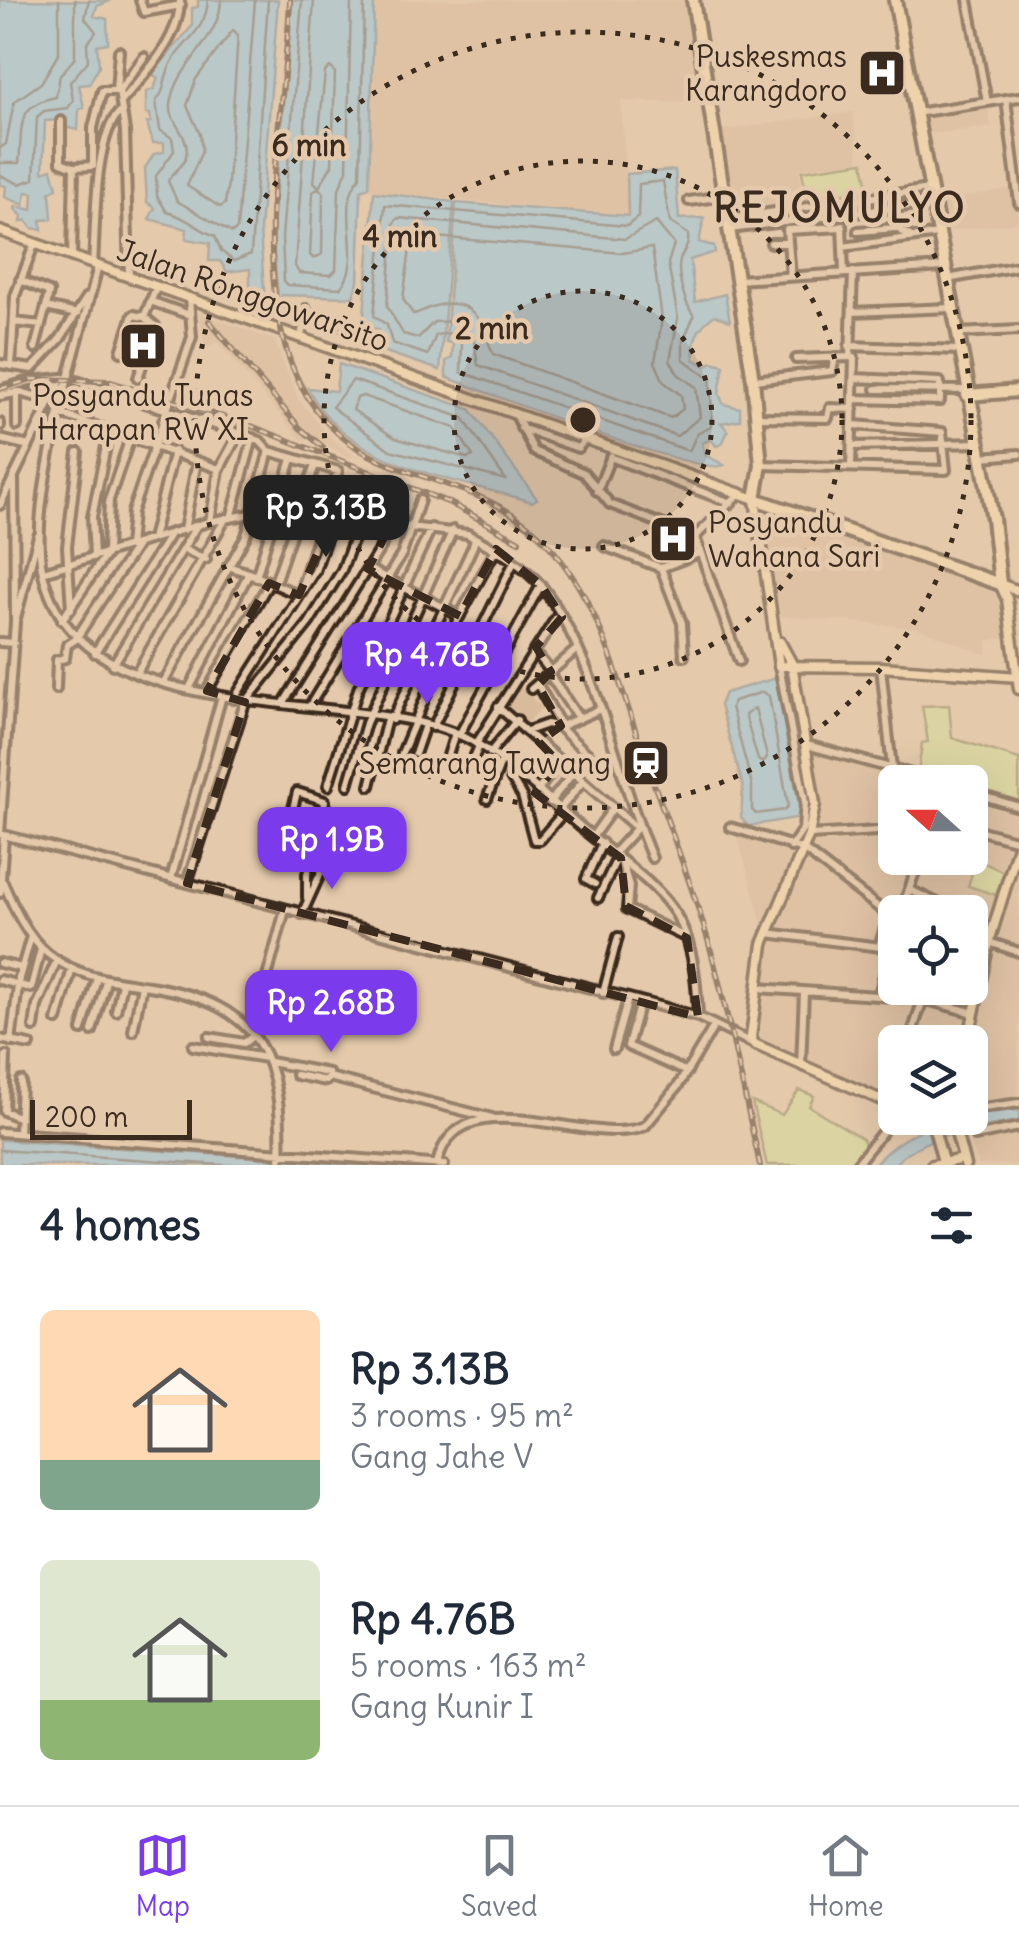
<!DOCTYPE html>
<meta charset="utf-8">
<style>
:root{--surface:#fff;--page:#f6f6f7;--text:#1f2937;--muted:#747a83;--line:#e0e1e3;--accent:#7c3aed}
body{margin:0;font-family:Delius,sans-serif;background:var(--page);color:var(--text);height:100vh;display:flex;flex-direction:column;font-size:38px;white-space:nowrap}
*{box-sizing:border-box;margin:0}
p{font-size:32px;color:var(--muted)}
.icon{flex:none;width:55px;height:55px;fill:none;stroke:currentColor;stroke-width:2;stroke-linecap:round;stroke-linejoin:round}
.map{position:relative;height:1165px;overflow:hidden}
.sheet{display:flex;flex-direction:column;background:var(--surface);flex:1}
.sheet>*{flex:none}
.needle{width:65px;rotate:291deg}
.buttons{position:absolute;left:878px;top:765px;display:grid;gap:20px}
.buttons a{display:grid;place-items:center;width:110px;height:110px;border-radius:15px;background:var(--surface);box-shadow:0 10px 40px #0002;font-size:50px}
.scale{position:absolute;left:30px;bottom:25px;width:162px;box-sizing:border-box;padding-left:10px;border:5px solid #3b2a1e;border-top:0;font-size:28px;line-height:35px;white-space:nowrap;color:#3b2a1e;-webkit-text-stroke:8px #e4c9ac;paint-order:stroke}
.price{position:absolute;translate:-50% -85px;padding:0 22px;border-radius:20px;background:var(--accent);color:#fff;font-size:32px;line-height:65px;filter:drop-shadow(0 2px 5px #0008)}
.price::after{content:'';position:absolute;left:50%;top:60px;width:30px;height:22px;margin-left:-15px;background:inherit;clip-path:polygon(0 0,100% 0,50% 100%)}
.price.on{background:#222;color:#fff}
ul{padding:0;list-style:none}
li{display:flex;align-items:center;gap:30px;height:250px;padding:0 40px}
li span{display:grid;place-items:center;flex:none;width:280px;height:200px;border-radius:15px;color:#555}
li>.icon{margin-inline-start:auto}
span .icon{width:120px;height:120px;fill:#fffc;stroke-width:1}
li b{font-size:42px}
h2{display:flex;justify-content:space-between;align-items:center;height:120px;padding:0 40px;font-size:42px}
.tabs{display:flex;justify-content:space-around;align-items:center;height:140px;border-top:2px solid var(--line);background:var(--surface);font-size:28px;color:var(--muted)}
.tabs a{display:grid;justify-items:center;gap:5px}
.tabs .on{color:var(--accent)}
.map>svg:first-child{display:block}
.built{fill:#d9bb9c;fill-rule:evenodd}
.green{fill:#d1e397;stroke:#86865a;stroke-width:2.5}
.water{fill:#8bc7eb;stroke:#6b8899;stroke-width:2.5}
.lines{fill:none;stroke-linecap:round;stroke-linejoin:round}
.shore{stroke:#5b6970;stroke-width:2.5}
.minor-casing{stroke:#3b2a1e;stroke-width:14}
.major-casing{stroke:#3b2a1e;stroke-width:15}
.highway-casing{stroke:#3b2a1e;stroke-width:18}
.minor{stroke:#e4c9ac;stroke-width:6}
.major{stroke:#f8deab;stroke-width:8}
.highway{stroke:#f8deab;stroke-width:10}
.rail-casing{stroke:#3b2a1e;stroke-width:6}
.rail{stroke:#e4c9ac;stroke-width:2.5;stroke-dasharray:8;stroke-linecap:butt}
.marked{fill:none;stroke:#3b2a1e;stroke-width:8;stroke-dasharray:20 12;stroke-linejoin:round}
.ring{fill:none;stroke:#3b2a1e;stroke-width:5;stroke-dasharray:5 10}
.labels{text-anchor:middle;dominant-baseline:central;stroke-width:9;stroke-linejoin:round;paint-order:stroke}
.poi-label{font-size:30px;fill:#3b2a1e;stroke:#e4c9ac;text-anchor:end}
.street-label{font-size:30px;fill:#3b2a1e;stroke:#e4c9ac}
.district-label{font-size:40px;font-weight:bold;letter-spacing:2.5px;fill:#3b2a1e;stroke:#e4c9ac}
.centre{fill:#3b2a1e;stroke:#e4c9ac;stroke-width:5}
.ring-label{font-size:30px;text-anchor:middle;font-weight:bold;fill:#3b2a1e;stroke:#e4c9ac;stroke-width:9;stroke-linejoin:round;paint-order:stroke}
</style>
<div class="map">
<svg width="1019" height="1165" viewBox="0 0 1019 1165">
<rect width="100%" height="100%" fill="#e4c9ac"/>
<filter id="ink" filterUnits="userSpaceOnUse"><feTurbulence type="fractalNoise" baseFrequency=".01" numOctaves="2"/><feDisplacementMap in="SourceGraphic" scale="20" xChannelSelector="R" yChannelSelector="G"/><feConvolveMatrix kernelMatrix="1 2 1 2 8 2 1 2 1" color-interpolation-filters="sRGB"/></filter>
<g filter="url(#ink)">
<!-- built -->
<path class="built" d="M374 0H684L699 103 621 101 629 216 374 192 370 187Z
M988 104 991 127 931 134 926 115Z
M853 112 859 161 799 169 803 206 734 216 723 130Z
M1016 187 1019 222 949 231 943 201Z
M199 313 274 340 298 398 328 435 351 454 350 459 311 435 303 441 217 341 205 348Z
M270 454 291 461 285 482 263 475Z
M768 513 999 593 1006 637 987 641V655L918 628 781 616 764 523Z
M518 683 542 708 525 725 499 708Z
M812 749 924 782H895V858H970V796L1019 811V1099L970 1105V1042H895V1097L761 1044 756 1036 768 937 818 819ZM895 912H970V988H895Z
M738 831 795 854 762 924 737 835Z
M1019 1135V1165H979L970 1142Z"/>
<!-- green -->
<path class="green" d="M863 162 868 189 807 199 802 171Z
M949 705 952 738 1019 759V806L970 790V782H948L918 773 922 743 928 742 922 706Z
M982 862 1004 872 996 895 968 886 974 867Z
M799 1090 814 1096 809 1106 863 1139 865 1145 853 1165H767L752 1102 782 1115Z"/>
<!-- water -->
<path class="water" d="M0 0 110 1 97 6 94 16 107 19 108 43 97 45 99 66 89 84 79 85 84 108 79 109 78 130 64 127 58 120 45 121 43 172 52 169 57 188 50 192 52 219 41 220 42 230 32 228 26 220 21 222 22 216 15 209 16 206 32 210 33 193 26 192 24 205 5 197 6 186 0 185Z
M198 0H278L260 230 265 305H250V269L227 272 220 261H209L210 243 186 239 187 229 149 219 155 208 147 202 145 168 154 154 164 152V143H153L147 123 151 122 150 114H146V92L154 89 158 78 152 74 192 26V8L198 7Z
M292 0H374L369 187 361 190 358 281 353 297 282 295 280 315 272 237Z
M675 170 679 219 704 218 699 242 714 246 715 252 690 260 695 302 725 294 730 321 715 315C697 327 692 340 694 359L706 366 712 362 724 365 719 393 723 404 740 408V420L721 423 728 431 722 444 716 446 711 439 702 443 705 455 724 465C703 478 483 391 446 377V361L452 358 453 343 446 342 456 203 628 216 627 174Z
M374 192 454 202 440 370 379 350V329L363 327Z
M339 364 470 409 537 499 532 502C455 478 347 468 308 388L336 391Z
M776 678 801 817 748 826 741 818 743 787 720 705 725 693Z
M1019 1110V1121C980 1127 921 1134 894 1165H874C909 1124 966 1111 1019 1110Z
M0 1140 370 1165H0Z"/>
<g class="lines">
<!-- shore -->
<path class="shore" d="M208 0C206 35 177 43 168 71 163 82 166 90 156 101L160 130 172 138 174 151 156 176 157 196 167 212C187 217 197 229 215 236L221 251 234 261 251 254 268 0
M221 0C220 42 175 64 171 105 169 125 191 134 186 156 184 167 173 171 168 181L177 201 232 233 237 229 255 0
M302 0 282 237 284 281 288 285 340 288C366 261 334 205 360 177L364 0
M314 0 295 266 299 273 331 275 336 270 339 189 347 170 351 0
M233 30 238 35 228 183 225 204 220 207 187 186 202 151 200 134 187 106 196 79Z
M330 67 335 72 332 165 319 187 314 182 325 72Z
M0 148 6 144 14 102 41 83 59 53V0
M0 163H19C23 128 14 105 56 97L60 75 75 58V0
M0 175 19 184 34 179 37 117 44 111 68 108 73 100 70 82 88 61 87 44 96 32 85 18 89 0
M663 181 670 222 688 234C689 247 686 246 681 257 675 272 685 304 694 316L683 341V359L711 379C710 396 714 410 711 427L697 434 689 451 461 372 462 343 454 333 436 335 428 355 392 343 387 325 374 316 385 205 627 226 638 217 639 184Z
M319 188 323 193 322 254 314 259 310 255 313 192Z
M398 218 625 239 656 222 674 244 668 263 678 318 670 360 678 374 696 387 700 417 677 436 478 365 473 336 458 321 434 322 418 338 403 334 387 306 394 223Z
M412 235 623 253 652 248 662 319 655 362 664 382 681 395 683 409 671 418 493 354C482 327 477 295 435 306 426 308 421 313 413 314L403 299Z
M353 380 463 418 506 480 390 450 332 407Z
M363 396 455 428 473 456 467 458 395 438 353 410 357 398Z
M763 692 769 696 788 805 785 810 756 814 752 810V785L731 707 734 701Z
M755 708 767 757 763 763 758 760 745 715Z
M0 1150 222 1165"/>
<!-- minor casing -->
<g class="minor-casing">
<path id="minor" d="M140 0 144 12 181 5
M968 0 987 102
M116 91 119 51
M119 91 144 57
M1006 99 1019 203
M122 101C146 73 180 39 180 0
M916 113 1019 97
M61 121V162L74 167 72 257
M74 167 93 166V128L102 91H119L125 131 129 276
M689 201 724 196
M728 219 929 189
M842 225 844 273
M730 229 932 203
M858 231 896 228 912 237
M771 243H786
M843 247 938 234
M93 264C96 228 93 134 121 111
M98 266C79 345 28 493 42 569 74 734 340 686 457 734 506 754 549 801 589 834 670 899 694 908 698 1017
M791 276 787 230 842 227
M947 279 1019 266
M20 280 49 292 46 307
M737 280 944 267
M150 301 187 314
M852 312 951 308
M14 322 41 325 46 307 77 314
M958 333 1019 330
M301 337 306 309
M849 346 960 350
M35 348 41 325
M121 352 133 315 144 317 157 286
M796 359 850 357
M0 364 32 369 60 339 87 297
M11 366 15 296 34 245
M138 378 155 326 144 317
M754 380 832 371 835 357
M876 389 966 390
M0 390 30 381 62 378
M17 392V426
M0 396 20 392 51 401
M853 399 940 401V382L854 378
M830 408 853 409
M61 414 197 461 184 530
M516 415 534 451 584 473 610 504 695 537 739 661
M758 417 828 418 830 408
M0 423V426
M521 428 578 448 586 438
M0 439 29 446
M854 446 979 443
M610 457 731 503
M982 457 1019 454
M197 461 219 469
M761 465 946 470 942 432 854 425
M851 466 854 358 850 357 853 272
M14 478 15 620
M597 491 611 456
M0 505 62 378 70 379 230 430 260 441 269 451 338 471 299 595 249 573
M231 518 253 438
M344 519 355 482
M210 521 219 470 239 433
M364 522 373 487
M38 536 15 622 0 834 663 1007 698 1017 754 1044
M695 537 740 493
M475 538C499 551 525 566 543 588 596 656 617 777 652 858
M152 539 174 451
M604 546 661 568 682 623 684 656
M129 547 132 512 192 337 189 297
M185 550 206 559
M94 557 92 517 109 431
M661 568 699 553
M368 569 460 616
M43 572 208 522 251 514H300L468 534 475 539 473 546 392 720
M256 577 292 459
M274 585 315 465
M71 609 67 547 78 452
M62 620 107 553 109 500 130 438
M77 637 137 545
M0 642 14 643
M534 651 551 672
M95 653 169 536
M113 665 197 525
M779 666 805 802 803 829 791 847
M881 667 895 796
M136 674 226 518
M549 674 579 719
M164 682 246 536 269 451
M538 685 561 726
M190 687 249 573 228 566
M56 689 57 660 65 658 67 645 78 638
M531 689 576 650
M207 691 269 583
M234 699 315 571 333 518
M283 704 381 547 400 492
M309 707 402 554 420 500
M498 707 637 828 614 853
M598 710 559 727 605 770
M433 727 514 562
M527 731 547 724 559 727
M459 735 541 585
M476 744 556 618 562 617
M807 745 941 782
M402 753 457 621 496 549
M490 753 517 720
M415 754 425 725
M446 762 455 733
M469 769 479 746
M513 772 511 778 522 796 534 840H540L563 813
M348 785 366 723 453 530
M328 786 358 689 431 528
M370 786 387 719
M537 791 559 763
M970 792 1019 807
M487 799 501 762
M550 802 573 773
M559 810 583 781
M292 813 317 823
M730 827 803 849 895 920
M970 828 1019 841
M809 835 895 830
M593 836 613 808
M282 854 297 792 325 801 307 874V898
M621 860 629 886 627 909 687 938
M171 879 222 696
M3 882C14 908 26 936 48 954 78 978 113 980 149 986 262 1004 284 1058 280 1165
M187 883 245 703 309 623 342 570 360 521
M595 884 586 879 602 843
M910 890 957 912
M0 893 4 836
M598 898 618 856
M901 912 920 858
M302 914 331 850
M970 924 992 932
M767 933 889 948
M989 942 1019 952
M879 947 888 917
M0 963 21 968
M0 980 31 988 41 949
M266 981 285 910
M757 988 923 999 974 1013
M603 993 618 937
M879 995 895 929
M640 1002 628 1046 687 1072
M116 1011 122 983
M57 1020 72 969
M34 1027 37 1006 57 960
M82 1030 97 978
M92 1031 106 981
M133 1031 142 985
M209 1037 244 1043 253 1036
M0 1039 30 1045
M11 1042 19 978 31 936
M909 1042 923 999
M193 1046 266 1058
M614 1049 628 999
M6 1056 4 1111 20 1118
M270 1062 328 1073 329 1077 492 1118
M801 1065 804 992
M296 1075 326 1081 329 1077
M890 1104 895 1088
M970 1110 1019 1103
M0 1132 444 1165
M19 1133 21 1081
M975 1136 1019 1127
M437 1164C457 1074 591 1150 645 1126L678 1086 714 1026
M856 1165 895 1116"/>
</g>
<!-- major casing -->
<g class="major-casing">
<path id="major" d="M0 231 755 499 779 666 881 667 1019 677
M1000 584 1007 599 1019 689
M1000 584 1019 591
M780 642 792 664 815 804 809 835 763 944 751 1037 754 1044 895 1106
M968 1042 989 942 1019 843
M931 1118 944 1165
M952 1118 965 1165
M932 1165 963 1159"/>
</g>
<!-- highway casing -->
<g class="highway-casing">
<path id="highway" d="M693 0 753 380 761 465 755 499 1000 584 993 519 895 0
M967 395 1019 391"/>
</g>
<!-- minor -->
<use href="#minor" class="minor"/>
<!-- major -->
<use href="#major" class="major"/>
<!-- highway -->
<use href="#highway" class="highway"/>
<!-- rail casing -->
<g class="rail-casing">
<path id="rail" d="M290 0C285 142 214 397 391 465 465 493 520 499 568 570 604 621 620 686 640 744 663 813 692 881 711 951 730 1021 744 1094 760 1165
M209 321 300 428 323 447
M0 389 32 379 108 381 246 424 450 503 519 541"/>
</g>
<!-- rail -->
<use href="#rail" class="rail"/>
</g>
</g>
<!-- marked area -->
<path d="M0 0H1019V1165H0ZM333 518 391 524 368 569 460 616 496 549 541 585 562 617 536 647 551 672 538 685 561 726 539 742 559 763 535 793 621 858 626 906 687 938 698 1017 187 883 245 702 207 691 269 583 299 595Z" fill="#e4c9ac" fill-opacity=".55" fill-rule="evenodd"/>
<path class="marked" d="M333 518 391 524 368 569 460 616 496 549 541 585 562 617 536 647 551 672 538 685 561 726 539 742 559 763 535 793 621 858 626 906 687 938 698 1017 187 883 245 702 207 691 269 583 299 595Z"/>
<!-- distance rings -->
<circle cx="583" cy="420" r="129" fill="#3b2a1e" fill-opacity=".12"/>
<g class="ring">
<circle cx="583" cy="420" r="129"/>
<circle cx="583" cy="420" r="259"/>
<circle cx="583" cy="420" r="388"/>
</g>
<!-- icons -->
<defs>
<g id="hospital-square" transform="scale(2.5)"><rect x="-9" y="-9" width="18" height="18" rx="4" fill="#3b2a1e" stroke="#e4c9ac"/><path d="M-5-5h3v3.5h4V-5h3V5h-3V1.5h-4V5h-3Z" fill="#fff"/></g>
<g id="station-square" transform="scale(2.5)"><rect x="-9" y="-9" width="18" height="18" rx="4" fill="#3b2a1e" stroke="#e4c9ac"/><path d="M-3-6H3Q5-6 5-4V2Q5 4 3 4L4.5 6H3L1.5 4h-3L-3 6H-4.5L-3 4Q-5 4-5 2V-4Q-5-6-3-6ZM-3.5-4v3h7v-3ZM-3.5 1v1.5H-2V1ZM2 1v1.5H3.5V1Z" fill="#fff"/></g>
</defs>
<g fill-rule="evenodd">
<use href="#hospital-square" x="882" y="73"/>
<use href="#hospital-square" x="143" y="346"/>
<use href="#hospital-square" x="673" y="539"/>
<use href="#station-square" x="646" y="763"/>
</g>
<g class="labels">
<!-- poi labels -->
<g class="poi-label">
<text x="847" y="56">Puskesmas<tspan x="847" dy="34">Karangdoro</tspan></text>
<text x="143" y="395" text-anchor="middle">Posyandu Tunas<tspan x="143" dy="34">Harapan RW XI</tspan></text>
<text x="708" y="522" text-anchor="start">Posyandu<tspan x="708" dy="34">Wahana Sari</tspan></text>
<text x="611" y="763">Semarang Tawang</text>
</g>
<!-- street labels -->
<g class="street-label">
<text transform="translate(253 295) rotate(19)">Jalan Ronggowarsito</text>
</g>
<!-- district labels -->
<g class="district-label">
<text x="840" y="208">REJOMULYO</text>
</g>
</g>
<circle cx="583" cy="420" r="15" class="centre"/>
<g class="ring-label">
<text x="309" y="156">6 min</text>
<text x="400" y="247">4 min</text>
<text x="492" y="339">2 min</text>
</g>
</svg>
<div class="buttons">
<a><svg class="needle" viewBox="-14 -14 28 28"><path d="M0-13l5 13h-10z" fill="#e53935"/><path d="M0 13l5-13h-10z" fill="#747a83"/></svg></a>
<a><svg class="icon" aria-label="locate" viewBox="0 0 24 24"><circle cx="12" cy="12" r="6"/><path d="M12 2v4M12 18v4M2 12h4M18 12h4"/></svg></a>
<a><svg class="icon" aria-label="layers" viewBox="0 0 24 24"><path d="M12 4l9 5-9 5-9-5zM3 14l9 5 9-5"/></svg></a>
</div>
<div class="scale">200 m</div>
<b class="price on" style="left:326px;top:560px">Rp 3.13B</b>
<b class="price" style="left:427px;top:707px">Rp 4.76B</b>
<b class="price" style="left:332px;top:892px">Rp 1.9B</b>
<b class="price" style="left:331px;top:1055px">Rp 2.68B</b>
</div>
<section class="sheet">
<h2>4 homes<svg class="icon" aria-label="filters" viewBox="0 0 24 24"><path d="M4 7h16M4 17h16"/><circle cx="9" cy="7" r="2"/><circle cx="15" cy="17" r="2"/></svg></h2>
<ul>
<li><span style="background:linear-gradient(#ffd9b3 75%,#7fa58c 0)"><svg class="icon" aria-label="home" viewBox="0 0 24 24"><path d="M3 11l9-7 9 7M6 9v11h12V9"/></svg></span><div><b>Rp 3.13B</b><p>3 rooms · 95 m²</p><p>Gang Jahe V</p></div></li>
<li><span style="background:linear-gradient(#dfe7d0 70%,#8fb573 0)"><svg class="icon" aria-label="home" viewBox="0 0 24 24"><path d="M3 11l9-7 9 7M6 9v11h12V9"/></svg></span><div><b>Rp 4.76B</b><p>5 rooms · 163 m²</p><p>Gang Kunir I</p></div></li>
</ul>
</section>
<nav class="tabs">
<a class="on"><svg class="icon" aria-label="map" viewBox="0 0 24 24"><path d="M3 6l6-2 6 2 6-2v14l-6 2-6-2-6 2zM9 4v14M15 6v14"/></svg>Map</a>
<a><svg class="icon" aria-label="saved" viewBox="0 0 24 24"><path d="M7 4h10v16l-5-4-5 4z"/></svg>Saved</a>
<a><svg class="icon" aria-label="home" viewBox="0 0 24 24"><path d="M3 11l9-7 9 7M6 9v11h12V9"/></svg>Home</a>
</nav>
